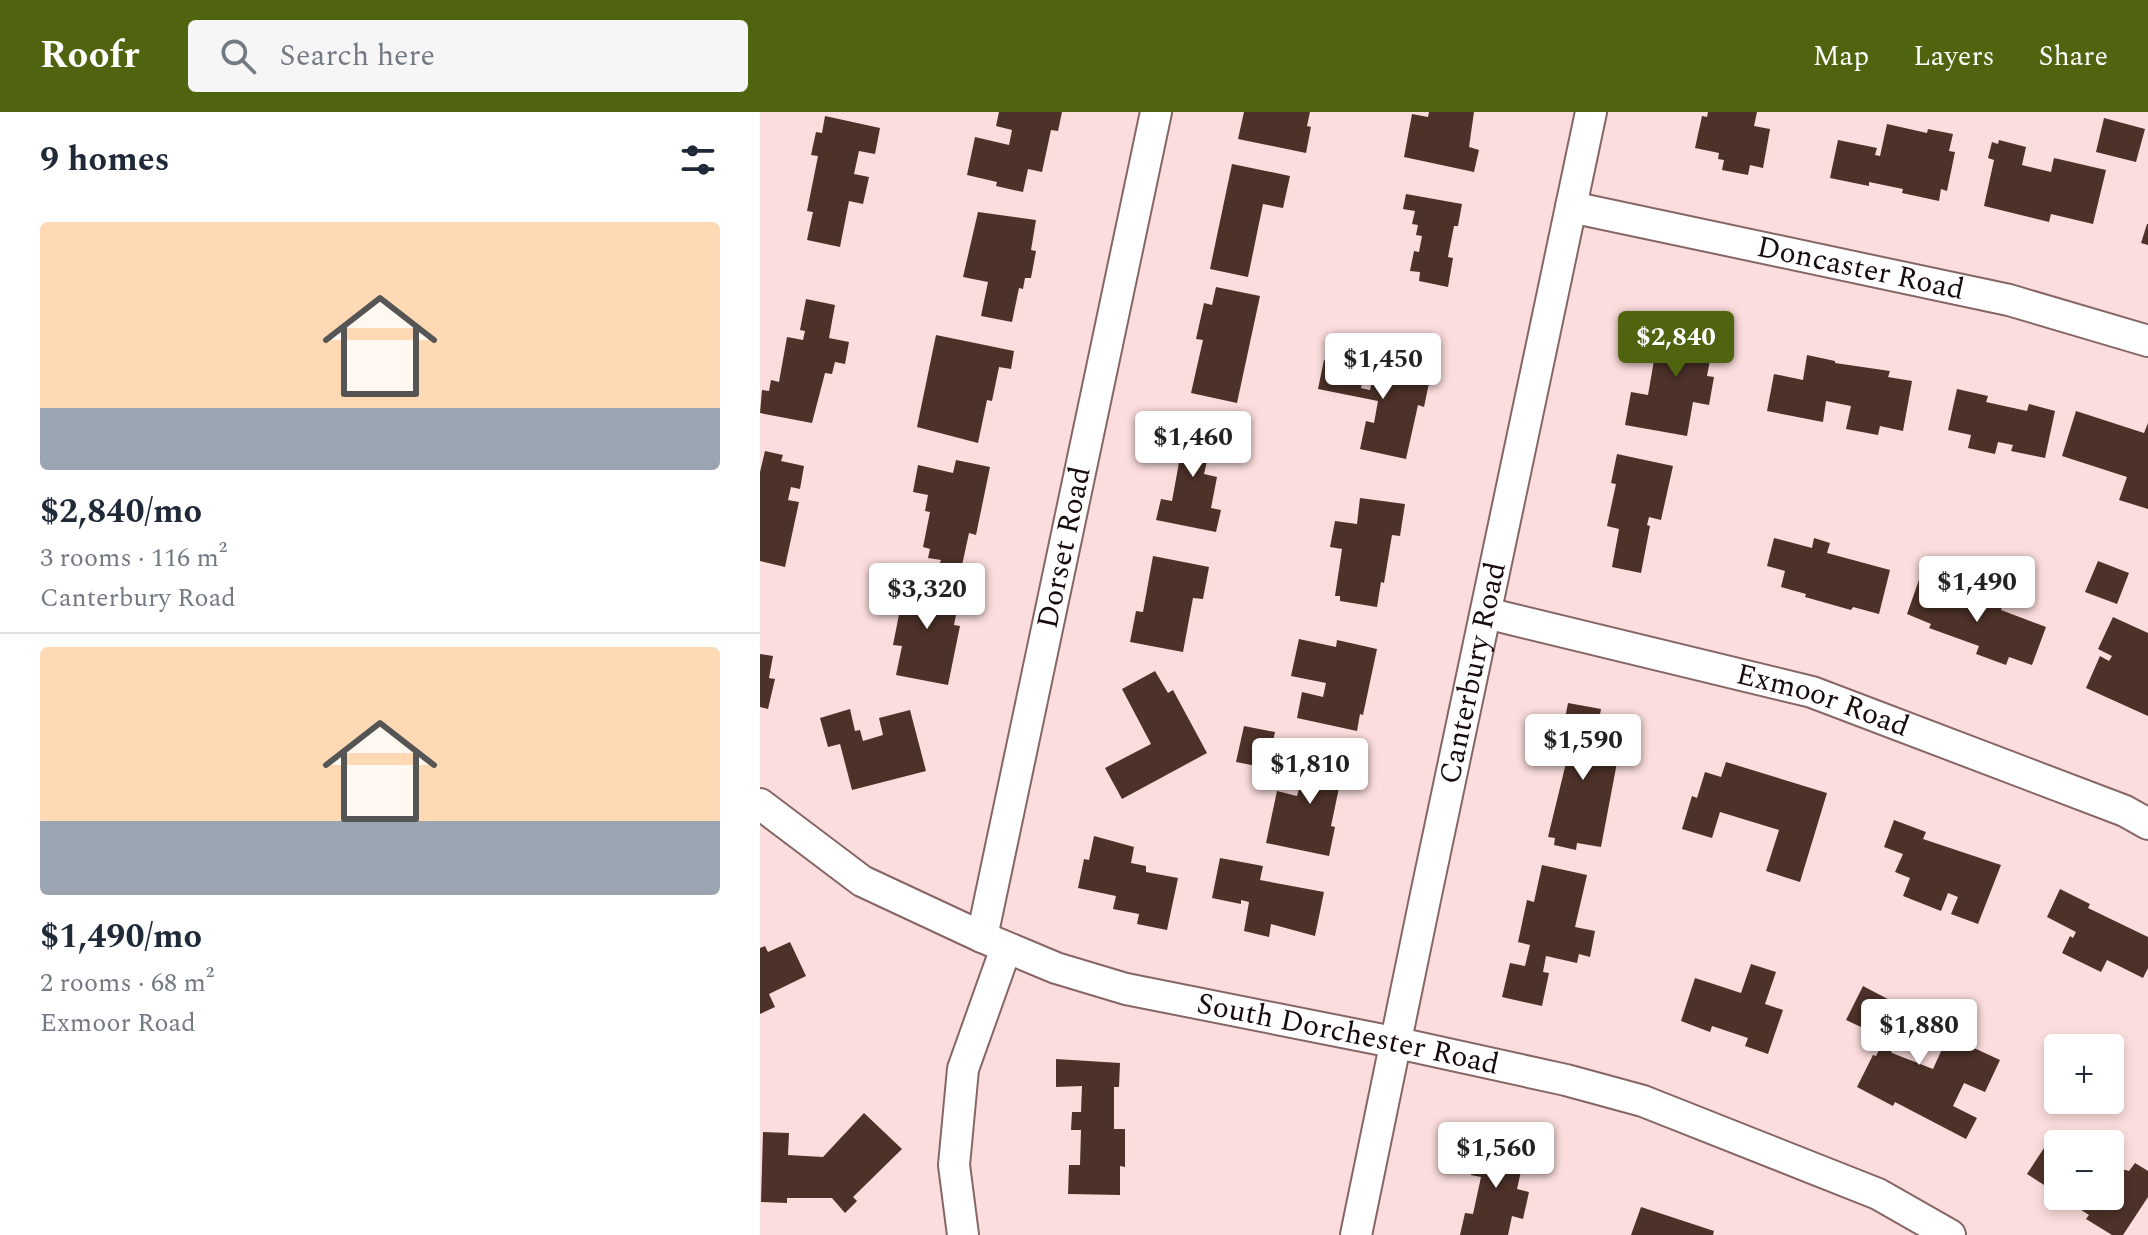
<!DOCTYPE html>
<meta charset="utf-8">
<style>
:root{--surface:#fff;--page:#f6f6f7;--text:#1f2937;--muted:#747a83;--line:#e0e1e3;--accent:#50630e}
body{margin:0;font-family:Spectral,serif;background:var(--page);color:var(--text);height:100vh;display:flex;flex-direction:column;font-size:30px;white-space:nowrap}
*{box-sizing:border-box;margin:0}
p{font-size:26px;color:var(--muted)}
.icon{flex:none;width:44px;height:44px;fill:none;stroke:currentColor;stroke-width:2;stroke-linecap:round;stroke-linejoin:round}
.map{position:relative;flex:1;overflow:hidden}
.panel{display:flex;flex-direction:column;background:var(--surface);width:760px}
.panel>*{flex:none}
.buttons{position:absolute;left:1284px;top:922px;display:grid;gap:16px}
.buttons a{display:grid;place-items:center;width:80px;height:80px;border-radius:8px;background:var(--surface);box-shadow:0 4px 12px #0003;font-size:40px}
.price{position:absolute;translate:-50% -68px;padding:0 18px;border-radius:8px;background:#fff;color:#222;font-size:26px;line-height:52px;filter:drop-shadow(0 2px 4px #0008)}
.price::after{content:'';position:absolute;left:50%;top:48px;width:24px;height:18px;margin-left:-12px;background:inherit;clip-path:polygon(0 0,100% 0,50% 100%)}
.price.selected{background:var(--accent);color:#fff}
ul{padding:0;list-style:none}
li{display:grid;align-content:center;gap:16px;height:424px;padding:0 40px}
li+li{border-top:2px solid var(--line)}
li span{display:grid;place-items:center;height:248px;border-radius:8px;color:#555}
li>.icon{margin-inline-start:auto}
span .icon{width:144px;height:144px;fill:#fffc;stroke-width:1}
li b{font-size:34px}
h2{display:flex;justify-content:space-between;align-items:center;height:96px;padding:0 40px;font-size:34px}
header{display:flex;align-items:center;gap:48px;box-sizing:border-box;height:112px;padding:0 40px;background:var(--accent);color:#fff}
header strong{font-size:38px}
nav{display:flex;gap:44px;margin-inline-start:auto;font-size:28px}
.search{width:560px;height:72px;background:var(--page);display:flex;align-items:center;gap:20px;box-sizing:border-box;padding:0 28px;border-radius:8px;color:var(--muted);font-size:30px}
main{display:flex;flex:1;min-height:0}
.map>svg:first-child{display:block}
.building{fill:#4d3229}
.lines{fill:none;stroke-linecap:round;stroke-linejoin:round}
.minor-casing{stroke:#866565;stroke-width:34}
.minor{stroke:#fff;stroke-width:30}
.labels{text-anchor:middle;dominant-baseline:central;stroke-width:8;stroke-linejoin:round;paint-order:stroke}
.street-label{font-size:30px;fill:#170b0b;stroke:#ffefef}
</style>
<header>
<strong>Roofr</strong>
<div class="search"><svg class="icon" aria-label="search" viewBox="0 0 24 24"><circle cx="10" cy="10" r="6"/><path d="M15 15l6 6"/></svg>Search here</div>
<nav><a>Map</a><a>Layers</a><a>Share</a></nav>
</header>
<main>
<section class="panel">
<h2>9 homes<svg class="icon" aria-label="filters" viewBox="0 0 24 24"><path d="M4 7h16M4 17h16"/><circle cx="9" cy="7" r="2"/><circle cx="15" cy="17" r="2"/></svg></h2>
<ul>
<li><span style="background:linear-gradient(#ffd9b3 75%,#9aa5b1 0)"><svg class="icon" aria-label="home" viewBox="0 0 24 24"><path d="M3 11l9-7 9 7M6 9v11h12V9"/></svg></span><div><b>$2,840/mo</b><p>3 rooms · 116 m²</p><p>Canterbury Road</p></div></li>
<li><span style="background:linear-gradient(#ffd9b3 70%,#9aa5b1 0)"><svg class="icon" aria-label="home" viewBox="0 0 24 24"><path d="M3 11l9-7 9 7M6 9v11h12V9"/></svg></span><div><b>$1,490/mo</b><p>2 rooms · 68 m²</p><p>Exmoor Road</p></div></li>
</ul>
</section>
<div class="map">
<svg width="1388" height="1123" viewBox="0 0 1388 1123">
<rect width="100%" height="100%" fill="#fcdddd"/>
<!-- building -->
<path class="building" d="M239 0H302L298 19 291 18 282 60 268 57 263 80 236 74 237 70 207 63 215 25 249 33 252 18 236 14Z
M484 0H550L547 14 551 15 546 41 478 27Z
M669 0H714L709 35 719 38 714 60 644 45 652 2 668 5Z
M948 0H997L994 14 1010 17 1003 56 990 53 988 63 962 58 964 48 958 47 959 41 935 36 942 4 947 5Z
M65 4 120 16 115 42 99 39 94 62 109 65 103 92 89 89 80 135 47 128 53 100 47 99 58 44 51 43 56 20 62 21Z
M1344 6 1385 17 1376 50 1336 40Z
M1127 12 1167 21 1168 17 1193 22 1189 39 1195 40 1187 79 1181 77 1179 89 1142 81 1143 77 1109 70V74L1070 66 1078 28 1117 36 1115 43 1120 44Z
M1239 28 1266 35 1262 53 1291 60 1294 46 1346 58 1333 112 1291 102 1289 110 1224 94 1234 48 1228 46 1232 30 1238 32Z
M472 52 530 64 523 96 503 92 488 165 450 157Z
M646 82 702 92 698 114H694L688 145 693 146 688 175 659 169 660 160 650 159 654 139 659 140 662 124 656 123 658 113 652 112 655 99 643 97Z
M218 100 276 108 271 138 276 139 271 166H265L263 177 259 176 252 210 221 204 228 170 203 165Z
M1387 112H1388V133L1381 131Z
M456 175 500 184 477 291 431 281 443 228 436 227 444 191 452 193Z
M46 187 75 193 69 226 89 230 85 252 75 250 72 262 65 261 52 311 0 301 2 278 9 279 11 268 19 270 27 225 43 228 45 219 40 218Z
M914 203 930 206 931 203 952 207 948 231 953 232 947 264 954 265 949 293 933 290 927 324 865 313 871 280 888 283 897 231 908 233Z
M176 223 254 239 251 257 239 255 232 289 227 288 218 331 157 315Z
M1047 243 1075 249V251L1130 259 1128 265 1152 269 1143 319 1120 314 1118 323 1086 317 1091 294 1066 289 1063 310 1007 299 1014 262 1043 268Z
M564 248 605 257 601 276 610 278 616 252 641 258 643 248 669 253 665 270 669 271 664 295 658 293 646 347 600 337 606 309 614 311 618 289 558 277Z
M1197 277 1228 284 1226 290 1267 299 1269 292 1295 299 1285 346 1251 339 1253 333 1238 330 1235 342 1208 336 1211 323 1188 318Z
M1316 299 1384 321 1388 311V397L1359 388 1367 365 1302 344Z
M422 302 456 309 444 362 457 365 451 396 461 398 456 420 396 408 401 387 412 389 422 334 416 333Z
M5 339 23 343 21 349 44 354 40 377 31 375 28 388 39 390 25 455 0 449V360Z
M857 342 913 354 901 408 889 405 887 413 890 414 881 461 852 455 859 417 847 414 856 372 851 371Z
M196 348 230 355 216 423 209 421 201 458 179 453 181 448 168 446 170 437 163 435 170 400 165 399 168 383 153 380 158 353 193 361Z
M600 386 645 392 640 424 632 423 624 471 621 470 617 495 580 489V484H575L582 437 570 435 575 409 597 412Z
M1014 426 1052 436 1054 426 1070 431 1067 441 1130 458 1119 502 1093 495 1091 498 1045 485 1046 482 1021 475 1025 459 1007 454Z
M393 444 449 455 443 487 433 486 423 540 370 530 376 499 383 500Z
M1338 449 1369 461 1357 492 1325 480Z
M146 467 201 477 194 513 200 514 188 573 136 563 142 534 133 533Z
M1159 468 1242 495 1241 498 1286 515 1272 553 1249 545 1246 553 1216 542 1219 534 1169 516 1171 512 1147 502Z
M1353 505 1388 521V604L1326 576 1340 544 1349 549 1352 544 1338 537Z
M539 527 576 535 577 528 617 537 603 603 600 602 597 619 537 606 542 580 563 585 566 571 531 564Z
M0 542 13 544 9 566 15 567 8 597 0 595Z
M395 559 408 581 413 578 447 641 362 687 345 656 391 632 362 577Z
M808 591 841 597 834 635 859 640 841 735 817 731 816 738 794 733 795 726 788 725 806 651 803 650 807 628 801 627Z
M90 597 95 619 100 618 103 629 123 623 119 606 150 598 166 659 92 678 80 632 68 635 60 606Z
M484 614 515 620 507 656 476 650Z
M550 638 591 646 585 672 580 671 571 714 575 715 569 744 506 731 517 679 537 684Z
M966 650 1067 681 1040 770 1006 759 1019 718 960 700 952 726 922 717 932 684 937 686 945 660 961 665Z
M1134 708 1166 720 1163 727 1241 753 1218 812 1191 802 1198 785 1188 781 1181 799 1143 784 1150 766 1135 760 1143 742 1124 735Z
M334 724 374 735 371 751 386 754V760L418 766 407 818 377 812 379 802 353 797 356 784 318 776 324 747 329 748Z
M460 746 503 754 500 768 564 780 555 824 511 812 509 825 484 819 489 790 481 788V792L452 786Z
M782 753 827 763 815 815 835 819 830 845 819 842 817 851 786 844 783 860 789 861 782 894 742 885 750 851 765 854 770 833 758 830 767 788 774 790Z
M1300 777 1330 792 1328 796 1388 825V856L1383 866 1347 848 1341 860 1302 841 1310 824 1313 826 1316 820 1287 805Z
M30 830 46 864 9 882 15 895 0 902V836L5 834 8 840Z
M991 852 1016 860 1005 892 1023 898 1008 942 985 934 988 926 952 914 950 920 921 909 935 866 981 881Z
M1103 874 1141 894 1157 918 1128 934 1132 941 1173 957 1188 924 1240 948 1225 980 1204 971 1193 994 1217 1006 1206 1027 1135 990 1133 994 1097 975 1113 943 1116 944 1122 932 1116 922 1086 908Z
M296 947 360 951 359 975H354V1017H365V1055L360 1054V1083L308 1082 309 1053H320L321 1018H311L312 1000H321L322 974 296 975Z
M104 1001 142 1037 93 1085 97 1089 85 1101 72 1086H27V1091L1 1090 3 1020 29 1021 28 1043 63 1045Z
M719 1027 766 1037 757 1077 769 1080 763 1107 752 1104 748 1123H700L705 1101 713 1102 721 1065 711 1063Z
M1286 1033 1298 1041V1082L1267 1062Z
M1375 1051 1388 1059V1085L1363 1123H1352L1326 1107 1329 1103 1300 1084H1350V1054L1369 1059Z
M881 1095 954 1119 953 1123H871Z"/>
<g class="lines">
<!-- minor casing -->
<g class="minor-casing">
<g id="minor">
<path id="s1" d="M811 95 1249 188 1388 229"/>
<path id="s2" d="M726 501 1052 580 1365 699 1388 712"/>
<path id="s3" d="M0 692 102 769 222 825 296 856 366 877 633 930 806 968 883 989 1118 1082 1190 1123"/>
<path id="s4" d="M222 825 396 0"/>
<path d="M203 1123 194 1053 203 957 246 836"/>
<path id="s5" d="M596 1123C671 748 754 375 831 0"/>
</g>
</g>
<!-- minor -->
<use href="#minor" class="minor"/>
</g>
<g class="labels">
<!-- street labels -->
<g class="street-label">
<text stroke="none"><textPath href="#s1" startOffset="296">Doncaster Road</textPath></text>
<text stroke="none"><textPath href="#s4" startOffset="398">Dorset Road</textPath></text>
<text stroke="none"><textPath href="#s5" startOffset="574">Canterbury Road</textPath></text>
<text stroke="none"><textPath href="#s2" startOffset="348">Exmoor Road</textPath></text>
<text stroke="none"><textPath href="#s3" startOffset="640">South Dorchester Road</textPath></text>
</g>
</g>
</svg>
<div class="buttons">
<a>+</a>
<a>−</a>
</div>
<b class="price selected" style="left:916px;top:267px">$2,840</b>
<b class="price" style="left:623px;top:289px">$1,450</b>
<b class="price" style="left:433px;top:367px">$1,460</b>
<b class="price" style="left:1217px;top:512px">$1,490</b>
<b class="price" style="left:167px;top:519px">$3,320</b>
<b class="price" style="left:823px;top:670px">$1,590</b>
<b class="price" style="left:550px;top:694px">$1,810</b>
<b class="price" style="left:1159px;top:955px">$1,880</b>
<b class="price" style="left:736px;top:1078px">$1,560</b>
</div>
</main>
